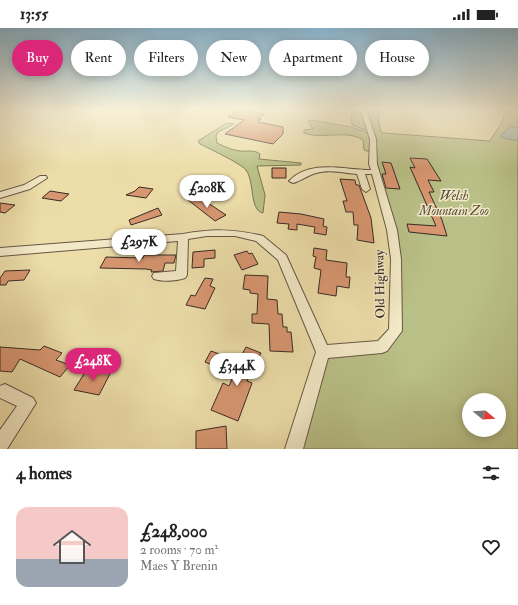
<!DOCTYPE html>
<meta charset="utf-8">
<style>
:root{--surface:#fff;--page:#f2f2f2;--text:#222;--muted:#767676;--accent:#db2777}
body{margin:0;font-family:"IM FELL Double Pica",serif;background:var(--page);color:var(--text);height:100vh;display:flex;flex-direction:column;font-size:15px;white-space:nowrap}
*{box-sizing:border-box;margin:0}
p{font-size:13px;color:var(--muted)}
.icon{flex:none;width:22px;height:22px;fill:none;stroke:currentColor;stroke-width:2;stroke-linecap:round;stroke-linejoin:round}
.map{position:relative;height:421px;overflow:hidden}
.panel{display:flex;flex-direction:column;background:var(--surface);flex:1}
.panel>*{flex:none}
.top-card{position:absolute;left:12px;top:12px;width:494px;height:36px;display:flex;gap:8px}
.needle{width:26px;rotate:108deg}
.fabs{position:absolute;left:462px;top:365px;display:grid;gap:8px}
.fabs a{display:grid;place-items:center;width:44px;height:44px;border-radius:50%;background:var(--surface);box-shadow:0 2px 10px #0003;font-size:20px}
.price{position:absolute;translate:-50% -34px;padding:0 9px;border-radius:14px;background:#fff;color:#222;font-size:13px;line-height:26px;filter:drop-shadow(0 1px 2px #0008)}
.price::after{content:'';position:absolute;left:50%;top:24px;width:12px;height:9px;margin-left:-6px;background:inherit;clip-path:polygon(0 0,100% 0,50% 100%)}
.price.current{background:var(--accent);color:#fff}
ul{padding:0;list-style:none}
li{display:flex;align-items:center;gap:12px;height:100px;padding:0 16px}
li span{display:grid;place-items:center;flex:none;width:112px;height:80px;border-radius:12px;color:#555}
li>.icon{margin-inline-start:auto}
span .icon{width:48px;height:48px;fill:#fffc;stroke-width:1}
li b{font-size:17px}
h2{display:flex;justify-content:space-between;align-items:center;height:48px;padding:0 16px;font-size:17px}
.pill{padding:0 14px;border-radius:18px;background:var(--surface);box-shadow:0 2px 10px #0003;font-size:14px;line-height:36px}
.pill.current{background:var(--accent);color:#fff}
.status{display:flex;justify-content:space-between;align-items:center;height:28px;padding:0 20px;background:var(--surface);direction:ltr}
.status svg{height:11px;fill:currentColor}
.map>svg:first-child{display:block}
.green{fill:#b9c087;stroke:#797556;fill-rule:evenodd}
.water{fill:#9cbab2;stroke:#74807a}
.building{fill:#d89771;stroke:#392a25}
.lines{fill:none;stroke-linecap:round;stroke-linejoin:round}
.minor-casing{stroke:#665746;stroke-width:2}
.minor{fill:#f3e9c7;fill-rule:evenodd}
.labels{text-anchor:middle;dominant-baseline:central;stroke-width:3;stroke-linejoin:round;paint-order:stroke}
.park-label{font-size:13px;font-style:italic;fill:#59503e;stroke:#f3e9c7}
.street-label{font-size:13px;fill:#392a25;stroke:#f3e9c7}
</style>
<div class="status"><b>13:55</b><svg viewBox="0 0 49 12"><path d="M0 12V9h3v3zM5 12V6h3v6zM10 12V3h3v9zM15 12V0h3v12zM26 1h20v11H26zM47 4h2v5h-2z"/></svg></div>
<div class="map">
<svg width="518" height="421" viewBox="0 0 518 421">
<rect width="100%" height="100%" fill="#ecdda9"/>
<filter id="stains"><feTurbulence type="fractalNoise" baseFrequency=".005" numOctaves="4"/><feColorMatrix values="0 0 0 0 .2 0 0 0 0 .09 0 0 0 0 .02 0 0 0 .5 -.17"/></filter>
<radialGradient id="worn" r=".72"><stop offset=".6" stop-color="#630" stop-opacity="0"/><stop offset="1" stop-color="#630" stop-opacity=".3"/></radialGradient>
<!-- green -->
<path class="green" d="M351 81H361L368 103 352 97Z
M366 81H379L378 91 381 104 384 105 490 113C496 102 505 94 505 81H518V421H294L323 324 382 319 395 303 400 244 375 136V112ZM469 372H499V402H469Z
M311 92 351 99 368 105 370 106V124L364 122 363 112C346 101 322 112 304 105V102L313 101 308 93Z
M227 95 234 96 218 104 216 108 217 115C225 119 232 122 240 123 247 124 253 121 260 126L259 131 301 135V137L257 138 265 167 263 185C249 182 255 154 246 142 240 135 210 121 200 116L198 113Z"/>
<!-- water -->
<path class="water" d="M511 98 518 100V113L504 110 500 108Z"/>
<!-- building -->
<path class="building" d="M239 81 264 86 258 91H261L258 94 283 99V106L273 116 225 106 244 92 228 89Z
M410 130 427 131 441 153 428 152 434 164H429L442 192 447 208 409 204 407 196 436 198 410 139 415 140Z
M382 134 391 135 400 161 386 160 382 146H386Z
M272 140H286V150H272Z
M340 151 355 152 356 157H359L371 190 374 215 357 212 358 197H354L353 184H346L343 173H347Z
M139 159 153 161 146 170 126 167 135 163Z
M50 163 69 166 61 173 42 170Z
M199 169 226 187 215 193 188 172Z
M0 175 15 177 5 185 0 184Z
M158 180 162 187 131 197 129 192Z
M279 184 301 186 324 191 323 198 327 199 326 207 314 205 315 199 297 196V202L288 201 289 196 277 195Z
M314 220 327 222 326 232 347 235 346 249H350L349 260 337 258 336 268 318 265 321 242 314 240 316 229 313 228Z
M215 222V230L204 231V239L192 240 193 224Z
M247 223 249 226 252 225 258 236 242 242 234 227Z
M144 227H176L174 235H165L163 243 151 244 152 242 146 241 100 240 106 229 143 230Z
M30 242 24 252 8 253 6 257H0V250L5 243Z
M245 247 268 248 267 271 277 272 278 286H282L283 299H287V304H291L293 324 270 323 269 296 252 295V286H257L258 266 250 265V262L243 261Z
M205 250 213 251 210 258 215 260 205 281 186 277 191 267 195 268Z
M44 318 62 325 56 332 70 337 60 349 20 331 12 344 0 343V319L40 322Z
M246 319 261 325 247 353 252 355 238 393 211 382 223 355 229 358 237 340 235 339Z
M211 323 225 328 219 340 205 334Z
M87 341 111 344 99 367 74 362Z
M226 398 227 421H196V403Z"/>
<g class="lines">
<!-- minor casing -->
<g class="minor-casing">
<path id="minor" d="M360 81H366L376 111 377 136 397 202 401 231 402 303 387 323 382 325 328 330 303 421H285L316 324 278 232 256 213 235 208H207L188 211 187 247 185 250C176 253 163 254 154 251L152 248 154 245 176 243 178 213 0 228V220L183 206C212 201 230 201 259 207L263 208 286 227 327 317 378 313 389 301 391 231 387 202 372 146H365L370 161 366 164 362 161 357 146C343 145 329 141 316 145 308 147 301 153 293 155L289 153C310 131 344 142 371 142L369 136 370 111Z
M40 148H46L47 150 30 161 0 170V164L24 157Z
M5 356 33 370 36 375 7 421H0V402L17 378 0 370V358Z"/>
</g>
<!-- minor -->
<use href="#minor" class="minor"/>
</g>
<!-- sky -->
<linearGradient id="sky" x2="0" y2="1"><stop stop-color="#89b6d2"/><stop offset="0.58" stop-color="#f6f0d8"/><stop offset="1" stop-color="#f6f0d8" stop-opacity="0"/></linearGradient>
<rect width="518" height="140" fill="url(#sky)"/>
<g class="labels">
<!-- park labels -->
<g class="park-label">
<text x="454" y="168">Welsh<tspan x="454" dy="15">Mountain Zoo</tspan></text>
</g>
<!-- street labels -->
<g class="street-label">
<text transform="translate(380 256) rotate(-91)">Old Highway</text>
</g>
</g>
<rect width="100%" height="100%" filter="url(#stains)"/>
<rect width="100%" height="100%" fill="url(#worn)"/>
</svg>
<div class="fabs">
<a><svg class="needle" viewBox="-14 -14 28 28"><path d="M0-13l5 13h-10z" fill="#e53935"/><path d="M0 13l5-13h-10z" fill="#767676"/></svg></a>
</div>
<b class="price" style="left:207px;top:181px">£208K</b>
<b class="price" style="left:139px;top:235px">£297K</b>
<b class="price current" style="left:93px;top:354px">£248K</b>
<b class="price" style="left:237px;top:359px">£344K</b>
<div class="top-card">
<a class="pill current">Buy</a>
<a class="pill">Rent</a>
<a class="pill">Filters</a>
<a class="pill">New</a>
<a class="pill">Apartment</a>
<a class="pill">House</a>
</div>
</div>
<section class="panel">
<h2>4 homes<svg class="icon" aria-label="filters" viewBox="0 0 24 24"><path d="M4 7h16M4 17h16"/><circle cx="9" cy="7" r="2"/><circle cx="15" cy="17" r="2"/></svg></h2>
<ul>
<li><span style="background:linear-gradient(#f6c9c9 65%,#9aa5b1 0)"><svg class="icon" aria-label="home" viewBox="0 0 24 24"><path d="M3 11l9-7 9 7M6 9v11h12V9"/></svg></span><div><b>£248,000</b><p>2 rooms · 70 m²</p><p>Maes Y Brenin</p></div><svg class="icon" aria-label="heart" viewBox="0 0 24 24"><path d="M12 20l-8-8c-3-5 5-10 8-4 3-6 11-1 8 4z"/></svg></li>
</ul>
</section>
